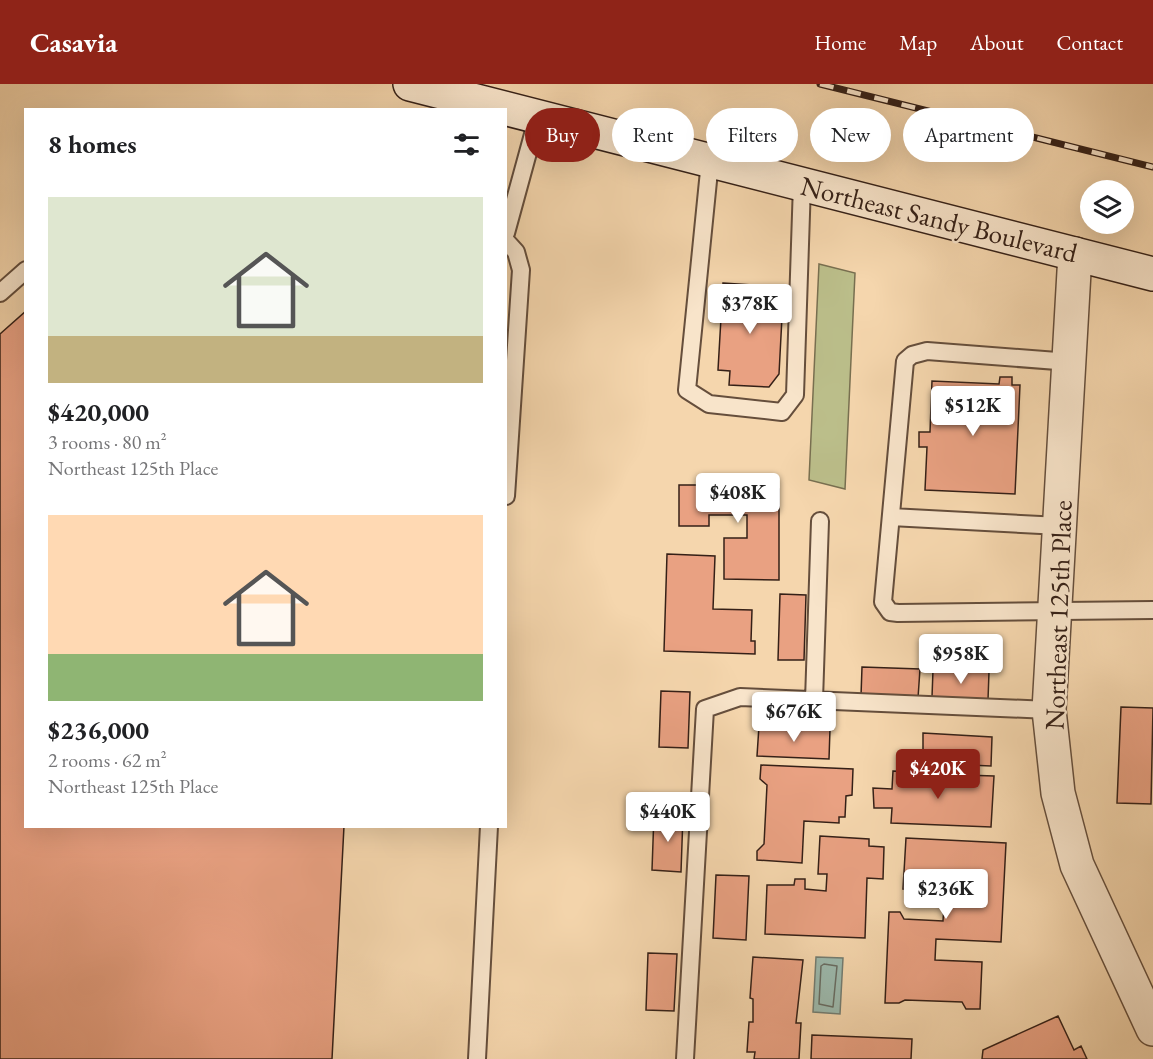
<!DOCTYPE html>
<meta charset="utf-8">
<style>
:root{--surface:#fff;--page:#f2f2f2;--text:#202124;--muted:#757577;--accent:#8f2418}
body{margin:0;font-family:"EB Garamond",serif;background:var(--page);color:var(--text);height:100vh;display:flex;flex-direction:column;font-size:22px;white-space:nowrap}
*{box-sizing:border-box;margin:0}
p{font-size:20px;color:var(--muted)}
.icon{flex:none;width:33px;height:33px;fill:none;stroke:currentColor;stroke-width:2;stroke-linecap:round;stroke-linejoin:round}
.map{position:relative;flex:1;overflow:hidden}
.sheet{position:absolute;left:24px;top:24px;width:483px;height:720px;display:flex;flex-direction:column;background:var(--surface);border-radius:0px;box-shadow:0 6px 24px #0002}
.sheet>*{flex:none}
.hud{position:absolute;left:525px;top:24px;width:537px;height:54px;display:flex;gap:12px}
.fabs{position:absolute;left:1080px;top:96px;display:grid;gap:12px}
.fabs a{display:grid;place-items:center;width:54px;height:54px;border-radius:50%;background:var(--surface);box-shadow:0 6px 24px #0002;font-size:30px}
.price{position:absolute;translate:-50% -51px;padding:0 14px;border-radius:6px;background:#fff;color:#222;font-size:20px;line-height:39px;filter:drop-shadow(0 2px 3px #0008)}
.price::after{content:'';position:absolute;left:50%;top:36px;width:18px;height:14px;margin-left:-9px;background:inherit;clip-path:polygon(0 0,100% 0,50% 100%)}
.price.current{background:var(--accent);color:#fff}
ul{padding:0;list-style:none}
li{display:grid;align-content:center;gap:12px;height:318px;padding:0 24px}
li span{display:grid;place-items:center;height:186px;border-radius:0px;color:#555}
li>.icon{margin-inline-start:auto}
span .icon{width:108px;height:108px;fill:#fffc;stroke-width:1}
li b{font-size:26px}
h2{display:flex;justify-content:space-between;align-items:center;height:72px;padding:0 24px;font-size:26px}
.chip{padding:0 21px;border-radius:27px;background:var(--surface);box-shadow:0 6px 24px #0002;font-size:21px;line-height:54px}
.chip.current{background:var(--accent);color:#fff}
header{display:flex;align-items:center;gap:36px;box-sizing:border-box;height:84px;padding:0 30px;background:var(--accent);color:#fff}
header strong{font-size:28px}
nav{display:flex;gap:33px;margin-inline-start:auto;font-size:21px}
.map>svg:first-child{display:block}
.green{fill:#bbbe8a;stroke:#786f50;stroke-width:1.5}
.water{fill:#9cb9ad;stroke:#737c71;stroke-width:1.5}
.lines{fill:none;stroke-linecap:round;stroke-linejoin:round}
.shore{stroke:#686c62;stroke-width:1.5}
.building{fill:#e9a182;stroke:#352017;stroke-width:1.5}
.lane-casing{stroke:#654e3c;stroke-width:20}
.street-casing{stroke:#654e3c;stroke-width:36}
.secondary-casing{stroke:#352017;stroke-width:36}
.lane{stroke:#f8e4ca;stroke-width:16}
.street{stroke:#f8e4ca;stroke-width:33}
.secondary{stroke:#f8e4ca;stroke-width:33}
.rail-casing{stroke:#352017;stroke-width:7}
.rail{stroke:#f8e4ca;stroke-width:4.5;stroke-dasharray:14;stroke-linecap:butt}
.labels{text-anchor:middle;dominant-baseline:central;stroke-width:5;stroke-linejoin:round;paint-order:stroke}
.street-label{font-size:27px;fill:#352017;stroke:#f8e4ca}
</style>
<header>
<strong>Casavia</strong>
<nav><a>Home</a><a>Map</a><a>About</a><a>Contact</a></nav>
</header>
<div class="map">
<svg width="1153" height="975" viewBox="0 0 1153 975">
<rect width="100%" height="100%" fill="#f5d6ad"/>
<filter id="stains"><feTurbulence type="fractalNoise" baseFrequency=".00333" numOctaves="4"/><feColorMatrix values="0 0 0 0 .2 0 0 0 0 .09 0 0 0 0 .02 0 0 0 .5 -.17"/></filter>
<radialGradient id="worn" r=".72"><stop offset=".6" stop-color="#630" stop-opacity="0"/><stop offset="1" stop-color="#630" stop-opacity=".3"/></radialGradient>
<!-- green -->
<path class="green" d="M819 180 855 189 845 405 809 396Z"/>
<!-- water -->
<path class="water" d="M816 873 843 874 840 930 813 928Z"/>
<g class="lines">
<!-- shore -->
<path class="shore" d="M824 880 837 882 833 923 819 920 821 882Z"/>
</g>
<!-- building -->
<path class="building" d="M723 199 767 202 766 213 783 214 779 290 769 303 729 301 730 287 718 286Z
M26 227V742H344L332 975H0V250Z
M1000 293H1012V301H1020L1015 410 925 406 927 363H919V348H930L932 297 999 300Z
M709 391 747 392V405H779V496L724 495V454H747V431H709V442H679V401H709Z
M667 470 715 472 713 525 752 526 751 557H755V570L664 567Z
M780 510 806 511 804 576H778Z
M862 583 920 585 918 614 861 612Z
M933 586 989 588 988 616 932 613Z
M661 607 690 608 688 664 659 663Z
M1121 623 1153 624 1151 720 1117 719Z
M759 642 830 645 829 675 757 672Z
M923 649 992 653 991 682 923 679Z
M761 681 853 685 852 711 846 712 845 733H839V739L804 737 802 779 757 776V767L764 760 767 701 760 695Z
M893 687 950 690 949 697H963L964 691 994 692 991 743 891 739 892 724H874L873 704 892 705Z
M654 730 683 731 681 788 652 786Z
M820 752 869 755V762L884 763 883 795 867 794 865 854 765 850 767 801H794L795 795H805V805L826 807 827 790H818Z
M906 754 1006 759 1001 858 936 855 935 876 982 878 980 925H966L962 918 905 916 899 919H885L889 828H900L904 835 943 837 945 807 903 805Z
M716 791 749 792 746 856 713 854Z
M648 869 677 870 674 927 646 926Z
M753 873 803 876 796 939H801L799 975H754L755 968H747L749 938H753V915L750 914Z
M1058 932 1074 966 1081 962 1087 975H982L983 966Z
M812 951 912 955 911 975H811Z"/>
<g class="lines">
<!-- lane casing -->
<g class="lane-casing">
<path id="lane" d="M710 77 687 306 709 320 782 328 795 311 802 100
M506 149 538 32
M506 157 516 168 521 186 506 412
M0 209 26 186
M1070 278 927 267 912 271 905 277 883 518 890 528 898 529 1153 526
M891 433 1060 442
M814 616 820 437
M477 975 489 742
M685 975 705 625 740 613 1049 626"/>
</g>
<!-- street casing -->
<g class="street-casing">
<path id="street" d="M1075 170 1049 626 1058 709 1077 781 1153 945"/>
</g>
<!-- secondary casing -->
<g class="secondary-casing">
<path id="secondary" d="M410 0 1153 190"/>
</g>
<!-- lane -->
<use href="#lane" class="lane"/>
<!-- street -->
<use href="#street" class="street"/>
<!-- secondary -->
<use href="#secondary" class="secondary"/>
<!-- rail casing -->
<g class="rail-casing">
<path id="rail" d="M820 0 1153 83"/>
</g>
<!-- rail -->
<use href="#rail" class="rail"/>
</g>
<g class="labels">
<!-- street labels -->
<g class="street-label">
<text transform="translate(939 135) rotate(14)">Northeast Sandy Boulevard</text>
<text transform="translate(1058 531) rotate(-88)">Northeast 125th Place</text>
</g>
</g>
<rect width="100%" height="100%" filter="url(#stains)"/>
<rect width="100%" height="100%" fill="url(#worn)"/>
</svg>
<div class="fabs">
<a><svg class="icon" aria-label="layers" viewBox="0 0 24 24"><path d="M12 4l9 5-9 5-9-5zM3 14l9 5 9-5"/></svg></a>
</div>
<b class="price" style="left:750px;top:251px">$378K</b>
<b class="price" style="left:973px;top:353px">$512K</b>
<b class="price" style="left:738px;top:440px">$408K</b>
<b class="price" style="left:961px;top:601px">$958K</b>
<b class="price" style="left:794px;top:659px">$676K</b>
<b class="price current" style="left:938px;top:716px">$420K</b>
<b class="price" style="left:668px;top:759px">$440K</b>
<b class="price" style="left:946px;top:836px">$236K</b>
<div class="hud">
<a class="chip current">Buy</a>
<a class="chip">Rent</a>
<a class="chip">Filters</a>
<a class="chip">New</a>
<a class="chip">Apartment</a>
</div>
<section class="sheet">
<h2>8 homes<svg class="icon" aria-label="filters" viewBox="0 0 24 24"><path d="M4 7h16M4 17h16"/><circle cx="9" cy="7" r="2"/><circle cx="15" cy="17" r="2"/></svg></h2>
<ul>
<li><span style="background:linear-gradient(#dfe7d0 75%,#c2b280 0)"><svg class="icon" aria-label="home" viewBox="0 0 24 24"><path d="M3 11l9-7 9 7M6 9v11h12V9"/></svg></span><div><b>$420,000</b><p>3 rooms · 80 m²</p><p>Northeast 125th Place</p></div></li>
<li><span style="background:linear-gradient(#ffd9b3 75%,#8fb573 0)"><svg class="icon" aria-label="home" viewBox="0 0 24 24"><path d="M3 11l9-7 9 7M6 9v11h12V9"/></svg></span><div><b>$236,000</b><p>2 rooms · 62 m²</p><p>Northeast 125th Place</p></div></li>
</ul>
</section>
</div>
